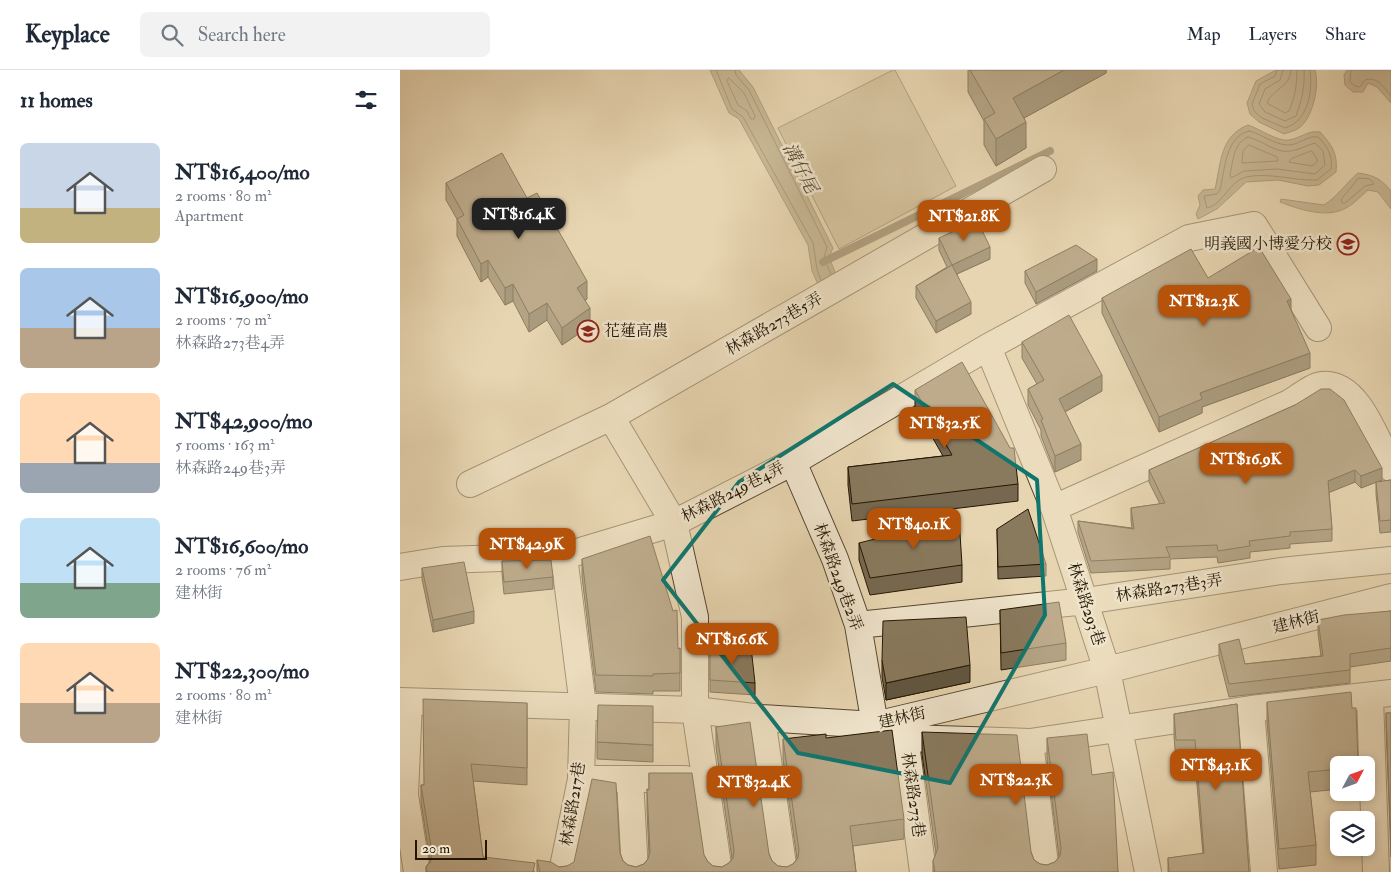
<!DOCTYPE html>
<meta charset="utf-8">
<style>
:root{--surface:#fff;--page:#f2f2f3;--text:#1f2937;--muted:#747a83;--line:#e0e1e3;--accent:#b45309}
body{margin:0;font-family:"IM FELL Double Pica","Noto Serif TC",serif;background:var(--page);color:var(--text);height:100vh;display:flex;flex-direction:column;font-size:19px;white-space:nowrap}
*{box-sizing:border-box;margin:0}
p{font-size:16px;color:var(--muted)}
.icon{flex:none;width:28px;height:28px;fill:none;stroke:currentColor;stroke-width:2;stroke-linecap:round;stroke-linejoin:round}
.map{position:relative;flex:1;overflow:hidden}
.drawer{display:flex;flex-direction:column;background:var(--surface);width:400px}
.drawer>*{flex:none}
.needle{width:32px;rotate:49deg}
.fabs{position:absolute;left:930px;top:686px;display:grid;gap:10px}
.fabs a{display:grid;place-items:center;width:45px;height:45px;border-radius:8px;background:var(--surface);box-shadow:0 2px 8px #0003;font-size:25px}
.scale{position:absolute;left:15px;bottom:12px;width:72px;box-sizing:border-box;padding-left:5px;border:2px solid #241602;border-top:0;font-size:14px;line-height:18px;white-space:nowrap;color:#241602;-webkit-text-stroke:4px #efe4cc;paint-order:stroke}
.price{position:absolute;translate:-50% -42px;padding:0 11px;border-radius:10px;background:var(--accent);color:#fff;font-size:16px;line-height:32px;filter:drop-shadow(0 1px 2px #0008)}
.price::after{content:'';position:absolute;left:50%;top:30px;width:15px;height:11px;margin-left:-8px;background:inherit;clip-path:polygon(0 0,100% 0,50% 100%)}
.price.current{background:#222;color:#fff}
ul{padding:0;list-style:none}
li{display:flex;align-items:center;gap:15px;height:125px;padding:0 20px}
li span{display:grid;place-items:center;flex:none;width:140px;height:100px;border-radius:8px;color:#555}
li>.icon{margin-inline-start:auto}
span .icon{width:60px;height:60px;fill:#fffc;stroke-width:1}
li b{font-size:21px}
h2{display:flex;justify-content:space-between;align-items:center;height:60px;padding:0 20px;font-size:21px}
header{display:flex;align-items:center;gap:30px;box-sizing:border-box;height:70px;padding:0 25px;background:var(--surface);border-bottom:1px solid var(--line)}
header strong{font-size:24px}
nav{display:flex;gap:28px;margin-inline-start:auto;font-size:18px}
.search{width:350px;height:45px;background:var(--page);display:flex;align-items:center;gap:12px;box-sizing:border-box;padding:0 18px;border-radius:8px;color:var(--muted);font-size:19px}
main{display:flex;flex:1;min-height:0}
.map>svg:first-child{display:block}
.green{fill:#c6b593;stroke:#75664a}
.water{fill:#a59476;stroke:#716248}
.lines{fill:none;stroke-linecap:round;stroke-linejoin:round}
.shore{stroke:#64553c;stroke-width:1}
.stream{stroke:#716248;stroke-width:8}
.minor-casing{stroke:#55462e;stroke-width:28}
.minor{stroke:#efe4cc;stroke-width:26}
.wall{fill:#766850;stroke:#241602}
.shaded-wall{fill:#605541;stroke:#241602}
.building{fill:#89795d;stroke:#241602}
.marked{fill:none;stroke:#0f766e;stroke-width:4;stroke-linejoin:round}
.labels{text-anchor:middle;dominant-baseline:central;stroke-width:5;stroke-linejoin:round;paint-order:stroke}
.poi-label{font-size:16px;fill:#241602;stroke:#efe4cc;text-anchor:end}
.street-label{font-size:16px;fill:#241602;stroke:#efe4cc}
.water-label{font-size:18px;font-style:italic;fill:#584830;stroke:#efe4cc}
</style>
<header>
<strong>Keyplace</strong>
<div class="search"><svg class="icon" aria-label="search" viewBox="0 0 24 24"><circle cx="10" cy="10" r="6"/><path d="M15 15l6 6"/></svg>Search here</div>
<nav><a>Map</a><a>Layers</a><a>Share</a></nav>
</header>
<main>
<section class="drawer">
<h2>11 homes<svg class="icon" aria-label="filters" viewBox="0 0 24 24"><path d="M4 7h16M4 17h16"/><circle cx="9" cy="7" r="2"/><circle cx="15" cy="17" r="2"/></svg></h2>
<ul>
<li><span style="background:linear-gradient(#c9d6e8 65%,#c2b280 0)"><svg class="icon" aria-label="home" viewBox="0 0 24 24"><path d="M3 11l9-7 9 7M6 9v11h12V9"/></svg></span><div><b>NT$16,400/mo</b><p>2 rooms · 80 m²</p><p>Apartment</p></div></li>
<li><span style="background:linear-gradient(#a9c7e8 60%,#b9a48a 0)"><svg class="icon" aria-label="home" viewBox="0 0 24 24"><path d="M3 11l9-7 9 7M6 9v11h12V9"/></svg></span><div><b>NT$16,900/mo</b><p>2 rooms · 70 m²</p><p>林森路273巷4弄</p></div></li>
<li><span style="background:linear-gradient(#ffd9b3 70%,#9aa5b1 0)"><svg class="icon" aria-label="home" viewBox="0 0 24 24"><path d="M3 11l9-7 9 7M6 9v11h12V9"/></svg></span><div><b>NT$42,900/mo</b><p>5 rooms · 163 m²</p><p>林森路249巷3弄</p></div></li>
<li><span style="background:linear-gradient(#bfe0f5 65%,#7fa58c 0)"><svg class="icon" aria-label="home" viewBox="0 0 24 24"><path d="M3 11l9-7 9 7M6 9v11h12V9"/></svg></span><div><b>NT$16,600/mo</b><p>2 rooms · 76 m²</p><p>建林街</p></div></li>
<li><span style="background:linear-gradient(#ffd9b3 60%,#b9a48a 0)"><svg class="icon" aria-label="home" viewBox="0 0 24 24"><path d="M3 11l9-7 9 7M6 9v11h12V9"/></svg></span><div><b>NT$22,300/mo</b><p>2 rooms · 80 m²</p><p>建林街</p></div></li>
</ul>
</section>
<div class="map">
<svg width="991" height="802" viewBox="0 0 991 802">
<rect width="100%" height="100%" fill="#e7d5b1"/>
<filter id="stains"><feTurbulence type="fractalNoise" baseFrequency=".004" numOctaves="4"/><feColorMatrix values="0 0 0 0 .2 0 0 0 0 .09 0 0 0 0 .02 0 0 0 .5 -.17"/></filter>
<radialGradient id="worn" r=".72"><stop offset=".6" stop-color="#630" stop-opacity="0"/><stop offset="1" stop-color="#630" stop-opacity=".3"/></radialGradient>
<!-- green -->
<path class="green" d="M493 0H495L556 116 439 179 378 58Z"/>
<!-- water -->
<path class="water" d="M310 0H339L353 17 433 178 429 187 439 212 422 223 412 201 408 175 339 49 329 43Z
M876 0H915C920 15 913 48 899 58 895 61 889 62 884 64L859 52 850 44 847 33 856 11Z
M947 0H991V33L977 17 968 13 963 22H953L945 15 944 5Z
M848 55C860 59 878 72 889 70 901 68 908 60 920 62 932 75 938 84 936 102L919 115 908 116 878 110 846 112 817 139 798 149 796 144 800 135 798 126 803 120 815 119C821 93 820 66 848 55Z
M958 103C974 105 981 109 991 121V139L978 122 968 120C961 126 954 134 946 138 927 149 898 139 880 132L881 129 924 135C938 126 946 113 958 103Z"/>
<g class="lines">
<!-- shore -->
<path class="shore" d="M316 0 332 39 343 47 413 173 417 199 421 210
M335 0 336 5 349 20 427 177 424 188 431 204
M877 0 875 6 860 14 852 34 854 41 862 48 885 58C908 51 913 22 910 0
M883 0 880 10 865 19 859 34 865 42 885 51 896 46C902 30 905 16 904 0
M891 0C890 18 873 18 867 33L885 43 889 41C895 27 897 15 897 0
M951 0 950 12 955 16 960 17 965 10C977 6 984 17 991 26
M329 8 344 23 355 46 354 49H351L347 41 338 35 327 11Z
M849 61C862 64 873 74 887 75 898 76 907 65 918 67 927 76 933 85 931 99L917 110C893 111 870 102 846 107 829 111 823 135 807 138L804 126 817 124 820 120C825 100 825 67 849 61Z
M848 67C862 70 876 84 891 81 899 80 907 75 915 73L923 81 925 95 915 104 877 99 844 101 831 108 830 105C833 92 833 73 848 67Z
M849 75 877 87 878 91 842 93 843 81Z
M912 81 918 91 912 96 889 92 891 89Z
M959 108 970 109 974 114 965 116 945 133H942L941 130Z"/>
<!-- stream -->
<path class="stream" d="M423 192 650 81"/>
<!-- minor casing -->
<g class="minor-casing">
<path id="minor" d="M588 277 654 438 707 600 748 802
M393 392 435 489 458 555 475 655
M70 414 211 347
M654 438 889 333C898 328 912 316 922 315 958 311 977 371 991 398
M0 497 43 490 164 486 274 453 393 392 588 277 789 168 854 155 918 258
M458 555 686 531 881 501 991 490
M970 627 976 802
M0 631 295 640 362 648 475 655 707 600 991 527
M9 632 5 725 17 802
M851 639 864 802
M362 648 384 802
M503 651 523 802
M505 668 630 672 851 639 991 623
M630 672 646 802
M181 709H285
M230 709 235 802
M162 802 181 709 183 636 164 486
M319 802 295 640V547L274 453 211 347 643 99"/>
</g>
<!-- minor -->
<use href="#minor" class="minor"/>
</g>
<!-- wall -->
<path class="wall" d="M568 0H706V3L624 48 626 78 596 96 584 75V51L568 22Z
M46 113 127 128 187 229 185 230 190 256 162 275 147 250 129 262 113 231 105 235 88 207 81 212 57 166V149L46 130Z
M539 168 590 189 557 204 571 244 536 263 516 228V216L547 197 539 180Z
M625 201H697L636 234 625 213Z
M808 208 891 239 910 298 802 337V343L759 362 702 243V228Z
M622 272 702 321 665 342 681 390 655 402 641 366V360L628 335V319L637 314 622 288Z
M515 320 618 414V431L452 451 448 415V397L543 386 515 337Z
M895 335 982 410 977 412 991 410V462L980 463 976 424V412L961 418 955 412 929 422 932 459V471L890 474V478L850 482V488L818 493 817 487 770 489V499L691 503 678 462V451L732 458 731 450V438L760 434 749 412V400Z
M597 459 646 494V506L598 509Z
M459 473 562 495V512L470 525 459 490Z
M182 489 278 579 280 578V621H253V624L196 622 182 507Z
M102 491 153 507V519L104 524 102 503Z
M22 498 74 553 33 562 22 509Z
M600 540 666 573V590L601 600Z
M991 541V591L950 597V613L829 627 819 587V574L845 594 921 586 918 563V550Z
M310 581 355 613V625L310 622Z
M482 590 570 612 486 630 482 607Z
M867 632 939 695V719L910 722 916 775V795L879 799 867 652Z
M127 633V715L73 711 83 787 135 802H26V797L30 791 21 732V715H24Z
M837 634 849 802H768V788L803 784 795 692H776L774 666V644Z
M986 643H991V787L986 656Z
M316 657 372 791 378 796 387 797 393 794 397 789 383 689V669L426 668 504 749V769L453 776 456 802H137V790L159 797 167 796 220 783 223 791 228 795 236 797 244 794 248 789 249 785 247 739V719L249 720V703L304 785 308 792 313 796 322 797 329 793 332 789 316 677Z
M522 662 631 782 634 790 640 794 647 795 655 792 659 787 647 690V668L692 705 718 802H533V791L536 784 522 684Z
M197 672 253 675V692L197 689Z"/>
<!-- shaded-wall -->
<path class="shaded-wall" d="M664 0H706V3L613 54V28Z
M626 52V78L596 96V69Z
M590 177V189L552 206V195Z
M697 189V201L636 234V222Z
M88 190V207L81 212V194Z
M187 211V229L177 235V218Z
M113 214V231L105 235V218Z
M891 229V243L887 231Z
M571 232V244L536 263V251Z
M147 233V250L129 262V244Z
M190 238V256L162 275V258Z
M910 283V298L802 337V343L759 362V347L800 323Z
M702 305V321L659 345V329Z
M681 374V390L655 402V386Z
M982 398V410L961 418V406Z
M955 400V412L928 423V411Z
M74 541V553L33 562V550Z
M570 595V612L486 630V613Z"/>
<!-- building -->
<path class="building" d="M570 0H664L613 28 626 52 596 69 584 49 595 43Z
M102 83 127 128 137 123 187 211 177 218 190 238 162 258 147 233 129 244 113 214 105 218 88 190 81 194 57 149 64 145 46 113Z
M577 150 590 177 552 195 539 168Z
M676 175 697 189 636 222 625 201Z
M859 177 891 229 887 231 910 283 800 323 802 329 759 347 702 228 791 179 808 208Z
M552 195 571 232 536 251 516 216Z
M669 245 702 305 659 329 681 374 655 386 641 350 643 349 628 319 644 310 622 272Z
M562 292 610 378H614L618 414 452 434 448 397 552 385 515 320Z
M921 319H930L944 330 982 398 961 406 955 400 928 411 932 459 890 462V466L849 471 850 476 818 481 817 475 766 477 770 487 691 491 678 451 734 459 731 438 765 433 749 400 895 335Z
M991 410V450L980 451 976 412Z
M628 439 646 494 598 497 597 459Z
M559 448 562 495 470 508 459 473Z
M250 466 273 541 277 540 278 579 280 578V603L253 604V606L196 605 182 489Z
M151 490 153 507 104 512 102 491Z
M64 492 74 541 33 550 22 498Z
M659 532 666 573 601 583 600 540Z
M991 541V578L950 584V600L829 614 819 574 839 569 845 594 923 586 918 550 944 545Z
M566 547 570 595 486 613 482 590 483 551Z
M351 577 355 613 310 610V581Z
M951 622 952 638H956L958 695H939V699L908 702 916 775 879 779 867 632Z
M23 629 127 633V698L71 694 83 787 135 793 133 802H27L26 797 31 791 32 783 21 715H24Z
M837 634 849 802H769L768 788 804 783 795 670H776L774 644Z
M198 635 253 636V675L197 672Z
M986 643H991V774Z
M350 652 369 784 372 791 378 796 387 797 393 794 398 788 399 780 383 669 426 664V668L492 660 504 749 450 756 456 802H140L137 790 151 792 159 797 167 796 174 792 192 709 216 713 220 783 223 791 228 795 236 797 244 794 248 789 250 782 247 719 249 720V703H292L304 785 308 792 313 796 322 797 329 793 333 788 334 780 316 657Z
M522 662 617 665 631 782 634 790 640 794 647 795 655 792 660 786 661 778 647 668 687 664 692 705 713 702 718 802H535L533 791 538 778Z"/>
<!-- marked area -->
<path d="M0 0H991V802H0ZM493 314 637 410 645 545 550 713 398 683 263 510 339 412Z" fill="#e7d5b1" fill-opacity=".55" fill-rule="evenodd"/>
<path class="marked" d="M493 314 637 410 645 545 550 713 398 683 263 510 339 412Z"/>
<!-- icons -->
<defs>
<g id="school-ring" transform="scale(1.125)"><circle r="9.5" fill="#efe4cc" stroke="#8f2418" stroke-width="1.5"/><path d="M0-5L7-2L0 1L-7-2ZM-4 1L0 2.5L4 1V4Q0 6-4 4Z" fill="#8f2418"/></g>
</defs>
<g fill-rule="evenodd">
<use href="#school-ring" x="948" y="174"/>
<use href="#school-ring" x="188" y="261"/>
</g>
<g class="labels">
<!-- poi labels -->
<g class="poi-label">
<text x="932" y="174">明義國小博愛分校</text>
<text x="204" y="261" text-anchor="start">花蓮高農</text>
</g>
<!-- street labels -->
<g class="street-label">
<text transform="translate(374 254) rotate(-30)">林森路273巷5弄</text>
<text transform="translate(333 422) rotate(-27)">林森路249巷4弄</text>
<text transform="translate(438 507) rotate(70)">林森路249巷2弄</text>
<text transform="translate(769 518) rotate(-9)">林森路273巷3弄</text>
<text transform="translate(686 534) rotate(72)">林森路293巷</text>
<text transform="translate(896 552) rotate(-14)">建林街</text>
<text transform="translate(502 648) rotate(-13)">建林街</text>
<text transform="translate(513 725) rotate(82)">林森路273巷</text>
<text transform="translate(173 734) rotate(-81)">林森路217巷</text>
</g>
<!-- water labels -->
<g class="water-label">
<text transform="translate(400 98) rotate(62)">溝仔尾</text>
</g>
</g>
<rect width="100%" height="100%" filter="url(#stains)"/>
<rect width="100%" height="100%" fill="url(#worn)"/>
</svg>
<div class="fabs">
<a><svg class="needle" viewBox="-14 -14 28 28"><path d="M0-13l5 13h-10z" fill="#e53935"/><path d="M0 13l5-13h-10z" fill="#747a83"/></svg></a>
<a><svg class="icon" aria-label="layers" viewBox="0 0 24 24"><path d="M12 4l9 5-9 5-9-5zM3 14l9 5 9-5"/></svg></a>
</div>
<div class="scale">20 m</div>
<b class="price current" style="left:119px;top:170px">NT$16.4K</b>
<b class="price" style="left:564px;top:172px">NT$21.8K</b>
<b class="price" style="left:804px;top:257px">NT$12.3K</b>
<b class="price" style="left:545px;top:379px">NT$32.5K</b>
<b class="price" style="left:846px;top:415px">NT$16.9K</b>
<b class="price" style="left:514px;top:480px">NT$40.1K</b>
<b class="price" style="left:127px;top:500px">NT$42.9K</b>
<b class="price" style="left:332px;top:595px">NT$16.6K</b>
<b class="price" style="left:816px;top:721px">NT$43.1K</b>
<b class="price" style="left:616px;top:736px">NT$22.3K</b>
<b class="price" style="left:354px;top:738px">NT$32.4K</b>
</div>
</main>
